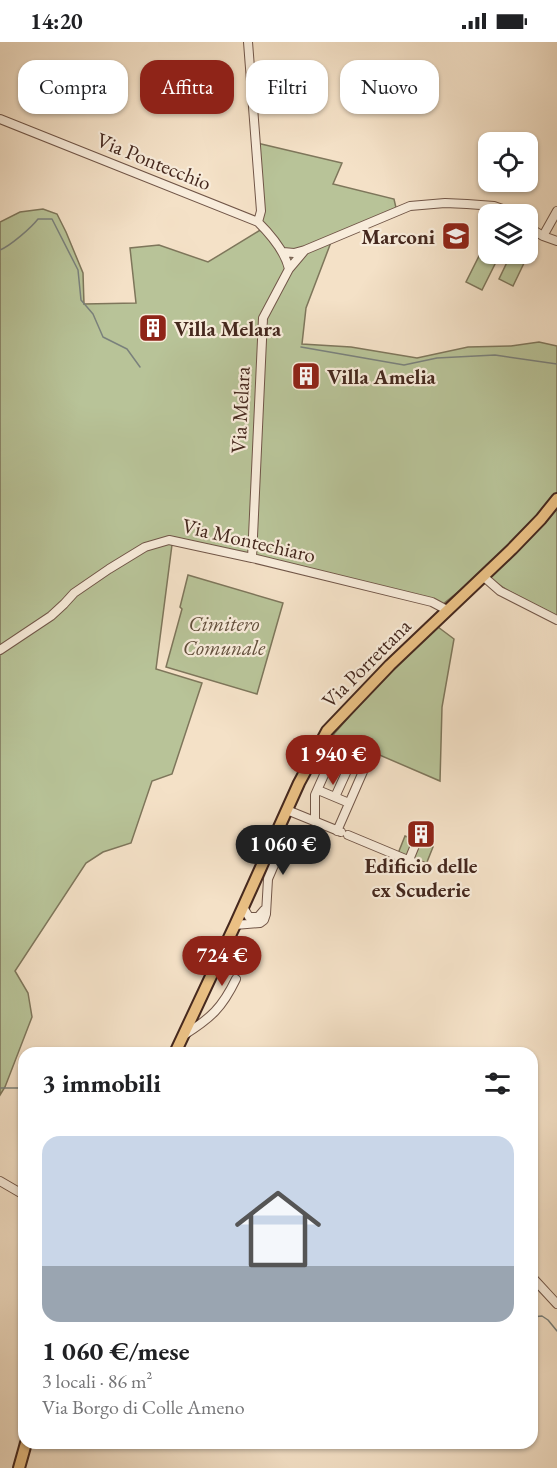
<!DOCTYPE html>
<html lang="it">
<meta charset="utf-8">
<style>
:root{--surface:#fff;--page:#f6f6f6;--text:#202124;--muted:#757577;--line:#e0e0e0;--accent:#8f2418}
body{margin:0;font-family:"EB Garamond",serif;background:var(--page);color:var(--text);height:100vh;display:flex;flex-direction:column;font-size:22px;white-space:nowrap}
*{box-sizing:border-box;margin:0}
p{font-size:20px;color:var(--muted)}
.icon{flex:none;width:33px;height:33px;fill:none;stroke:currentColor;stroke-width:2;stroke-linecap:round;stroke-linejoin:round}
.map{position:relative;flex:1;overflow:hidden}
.side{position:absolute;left:18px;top:1005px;width:520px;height:402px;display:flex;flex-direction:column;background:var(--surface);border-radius:18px;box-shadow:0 2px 4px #0004}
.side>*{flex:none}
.top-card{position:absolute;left:18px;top:18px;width:522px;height:54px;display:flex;gap:12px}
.tools{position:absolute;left:478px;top:90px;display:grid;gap:12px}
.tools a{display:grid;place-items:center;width:60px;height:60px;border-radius:12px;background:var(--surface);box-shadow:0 2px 4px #0004;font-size:30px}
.price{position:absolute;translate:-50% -51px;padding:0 14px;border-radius:21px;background:var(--accent);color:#fff;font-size:20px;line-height:39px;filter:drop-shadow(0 2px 3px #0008)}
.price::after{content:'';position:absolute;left:50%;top:36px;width:18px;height:14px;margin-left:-9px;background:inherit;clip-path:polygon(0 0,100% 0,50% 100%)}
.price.current{background:#222;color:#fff}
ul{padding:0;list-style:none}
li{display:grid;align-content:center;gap:12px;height:318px;padding:0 24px}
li+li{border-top:2px solid var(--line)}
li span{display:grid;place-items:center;height:186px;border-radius:18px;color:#555}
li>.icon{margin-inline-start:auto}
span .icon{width:108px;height:108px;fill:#fffc;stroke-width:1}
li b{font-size:26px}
h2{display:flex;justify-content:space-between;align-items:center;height:72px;padding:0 24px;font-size:26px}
.chip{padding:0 21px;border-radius:18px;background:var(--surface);box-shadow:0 2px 4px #0004;font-size:21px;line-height:54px}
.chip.current{background:var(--accent);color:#fff}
.status{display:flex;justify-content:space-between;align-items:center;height:42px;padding:0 30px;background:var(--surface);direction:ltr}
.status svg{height:16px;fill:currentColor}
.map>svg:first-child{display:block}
.green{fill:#b8c398;stroke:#7e765b;stroke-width:1.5}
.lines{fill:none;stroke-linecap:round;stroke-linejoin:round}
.stream{stroke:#7a817c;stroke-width:1.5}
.minor-casing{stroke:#715648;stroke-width:10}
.major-casing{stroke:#45281e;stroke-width:14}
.minor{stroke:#f8ecdb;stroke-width:8}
.major{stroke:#eac084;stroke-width:10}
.labels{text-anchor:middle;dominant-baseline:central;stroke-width:4.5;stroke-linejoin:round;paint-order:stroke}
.street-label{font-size:21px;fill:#45281e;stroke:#f8ecdb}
.poi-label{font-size:21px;font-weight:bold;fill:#45281e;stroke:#f8ecdb;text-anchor:start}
.park-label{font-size:21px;font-style:italic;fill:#624f3c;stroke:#f8ecdb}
</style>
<div class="status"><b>14:20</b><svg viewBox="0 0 49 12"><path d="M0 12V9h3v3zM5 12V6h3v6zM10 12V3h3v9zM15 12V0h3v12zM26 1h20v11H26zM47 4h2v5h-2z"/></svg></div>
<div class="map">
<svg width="557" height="1426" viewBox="0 0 557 1426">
<rect width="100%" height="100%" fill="#f4e1c7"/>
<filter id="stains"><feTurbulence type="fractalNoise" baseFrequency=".00333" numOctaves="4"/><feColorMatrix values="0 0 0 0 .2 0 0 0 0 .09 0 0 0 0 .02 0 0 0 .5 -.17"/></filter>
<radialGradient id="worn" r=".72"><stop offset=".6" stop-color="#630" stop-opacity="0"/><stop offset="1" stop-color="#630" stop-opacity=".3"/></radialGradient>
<!-- green -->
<path class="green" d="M257 101 342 121 333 142 394 157 397 170 333 195 306 266 302 302 351 305 417 316 468 305 511 304 539 300 557 304V574L507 548 482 531 443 562 256 514 173 495 156 627 202 641 172 732 152 739 131 801 103 810 86 821 15 929 28 951 32 975 5 1045 0 1053V180L20 170 43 167 57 172 66 190 83 231 84 262 136 261 130 206 159 203 208 220 262 187Z
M482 208 498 216 482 248 466 240Z
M511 212H514L526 217 513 244 499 237Z
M188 533 283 561 257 652 166 625 182 567 180 565Z
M438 585 454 597 442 665 440 739 333 693 393 625Z
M405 794 433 805 423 830 395 819Z"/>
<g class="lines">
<!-- stream -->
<path class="stream" d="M0 208C10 204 31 186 38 177H52L78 228 81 258 93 272 103 295 127 307 140 325
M301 305 404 323 437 316 495 313 557 322
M0 1046H24
M532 1275 542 1274 548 1278 557 1289"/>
<!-- minor casing -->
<g class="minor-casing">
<path id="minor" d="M248 0 261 169 258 180
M0 77 258 180C271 193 285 209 289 227L305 208
M528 185 543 194 557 199
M543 194 557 169
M283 210 294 211 305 208 410 164 445 161 467 162 494 164 508 169 514 172
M252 516 263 276 289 227
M484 535 500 549 557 578
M0 608 51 574 64 562 74 551 109 527 145 505 169 498 252 516 432 560 447 568
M318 748 349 761
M335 755 350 722
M287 768 341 790
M315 779V753L336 706 370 720
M337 789 365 725
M348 793 427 826
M409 818 418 796
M243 865 249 875H258L264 868
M235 883 260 881 264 878 266 872 268 837 284 800 290 797
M184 993C211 976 222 966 236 937
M0 1139 24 1153
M532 1235 557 1262"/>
</g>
<!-- major casing -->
<g class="major-casing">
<path id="major" d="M175 1011 235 883 299 741 327 689 390 623 512 507 541 477 557 457
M19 1426 26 1401"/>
</g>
<!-- minor -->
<use href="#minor" class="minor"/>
<!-- major -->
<use href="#major" class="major"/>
</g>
<!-- icons -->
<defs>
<g id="school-square" transform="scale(1.5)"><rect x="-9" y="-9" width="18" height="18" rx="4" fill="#8f2418" stroke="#f8ecdb"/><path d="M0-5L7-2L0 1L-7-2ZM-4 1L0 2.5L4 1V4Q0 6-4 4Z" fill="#fff"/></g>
<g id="building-square" transform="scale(1.5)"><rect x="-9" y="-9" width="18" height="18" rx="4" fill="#8f2418" stroke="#f8ecdb"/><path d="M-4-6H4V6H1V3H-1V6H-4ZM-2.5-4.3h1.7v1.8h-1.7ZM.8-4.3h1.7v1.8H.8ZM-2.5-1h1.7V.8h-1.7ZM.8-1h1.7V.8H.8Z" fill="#fff"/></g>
</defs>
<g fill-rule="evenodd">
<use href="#school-square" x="456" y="194"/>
<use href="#building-square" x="153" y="286"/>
<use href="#building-square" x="306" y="334"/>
<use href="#building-square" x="421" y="792"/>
</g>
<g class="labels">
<!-- street labels -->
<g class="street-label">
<text transform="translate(154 119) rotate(22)">Via Pontecchio</text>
<text transform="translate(240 368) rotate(-87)">Via Melara</text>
<text transform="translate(249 498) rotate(13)">Via Montechiaro</text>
<text transform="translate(366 621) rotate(-45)">Via Porrettana</text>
</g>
<!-- poi labels -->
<g class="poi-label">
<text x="435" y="194" text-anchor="end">Marconi</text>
<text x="174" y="286">Villa Melara</text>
<text x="327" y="334">Villa Amelia</text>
<text x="421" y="823" text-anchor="middle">Edificio delle<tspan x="421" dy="24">ex Scuderie</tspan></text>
</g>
<!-- park labels -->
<g class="park-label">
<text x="224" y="581">Cimitero<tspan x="224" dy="24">Comunale</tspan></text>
</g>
</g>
<rect width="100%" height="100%" filter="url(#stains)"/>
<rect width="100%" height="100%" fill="url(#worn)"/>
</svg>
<div class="tools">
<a><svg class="icon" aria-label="locate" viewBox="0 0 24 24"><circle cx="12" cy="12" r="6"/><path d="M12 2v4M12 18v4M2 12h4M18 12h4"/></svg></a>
<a><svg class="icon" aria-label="layers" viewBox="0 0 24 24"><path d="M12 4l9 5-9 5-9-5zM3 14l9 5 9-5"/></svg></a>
</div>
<b class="price" style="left:333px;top:744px">1 940 €</b>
<b class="price current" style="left:283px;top:834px">1 060 €</b>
<b class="price" style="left:222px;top:945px">724 €</b>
<div class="top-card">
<a class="chip">Compra</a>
<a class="chip current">Affitta</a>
<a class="chip">Filtri</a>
<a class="chip">Nuovo</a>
</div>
<section class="side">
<h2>3 immobili<svg class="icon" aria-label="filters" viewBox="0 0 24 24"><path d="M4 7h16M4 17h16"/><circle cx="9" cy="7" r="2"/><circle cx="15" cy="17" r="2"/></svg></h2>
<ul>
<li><span style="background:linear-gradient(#c9d6e8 70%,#9aa5b1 0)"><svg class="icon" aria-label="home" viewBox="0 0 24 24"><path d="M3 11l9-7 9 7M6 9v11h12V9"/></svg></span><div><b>1 060 €/mese</b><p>3 locali · 86 m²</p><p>Via Borgo di Colle Ameno</p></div></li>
</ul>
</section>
</div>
